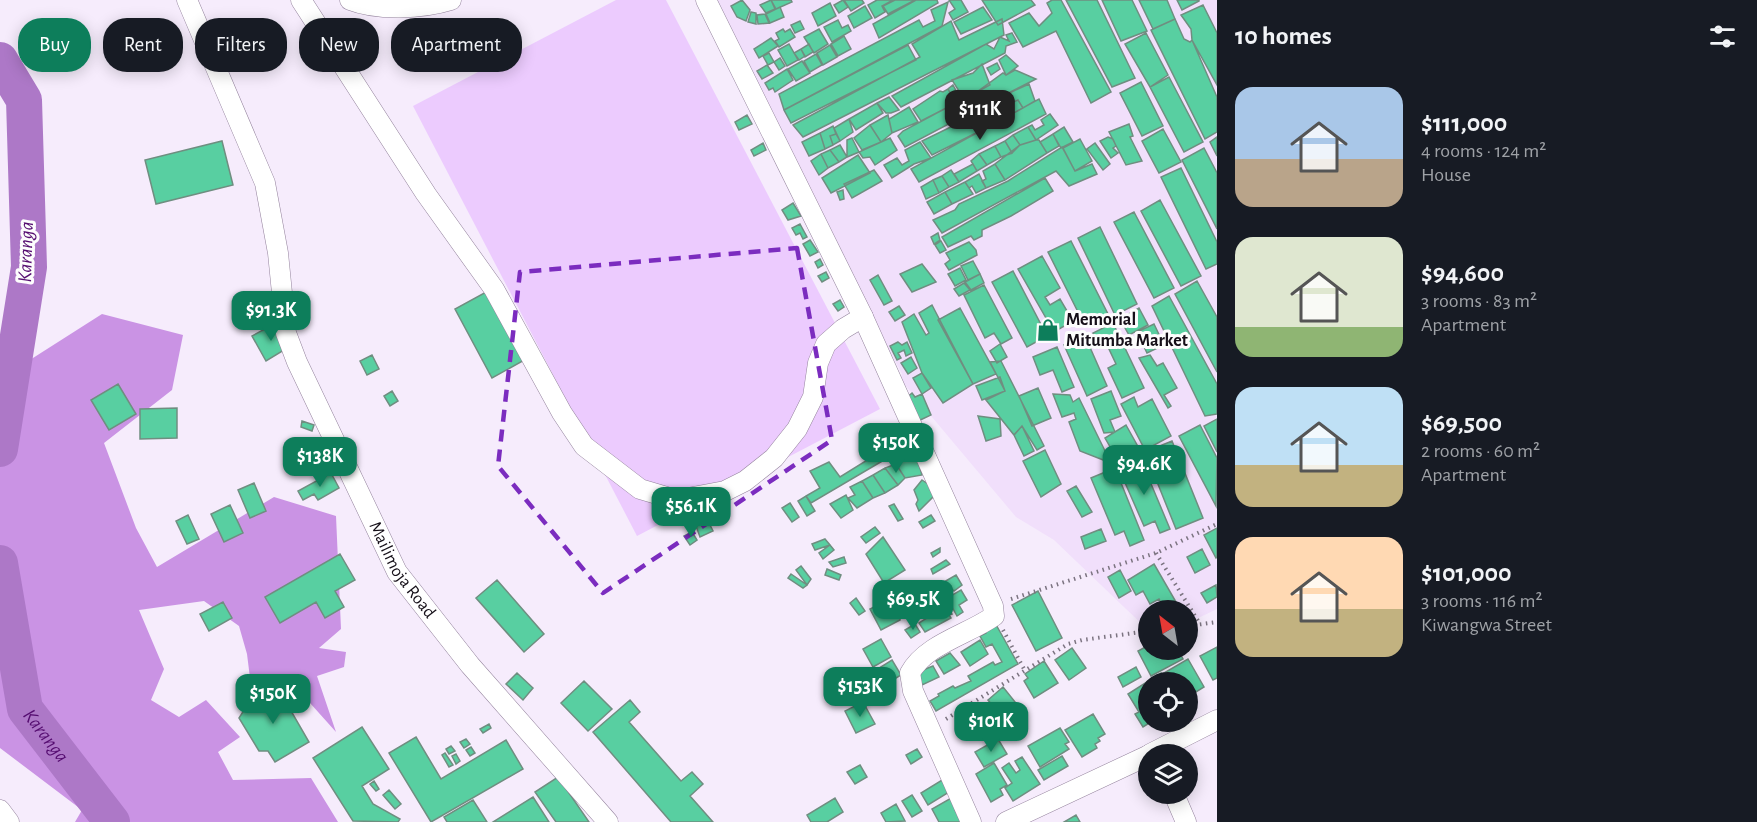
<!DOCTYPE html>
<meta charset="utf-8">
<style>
:root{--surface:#171b24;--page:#20242c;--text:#f1f3f6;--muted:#9ea1a6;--accent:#0d7e5b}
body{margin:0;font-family:"Alegreya Sans",sans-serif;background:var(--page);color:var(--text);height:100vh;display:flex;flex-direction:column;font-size:22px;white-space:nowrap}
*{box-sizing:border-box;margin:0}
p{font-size:20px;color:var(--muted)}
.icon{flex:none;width:33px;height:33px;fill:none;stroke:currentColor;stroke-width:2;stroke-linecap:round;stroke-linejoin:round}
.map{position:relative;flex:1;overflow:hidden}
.details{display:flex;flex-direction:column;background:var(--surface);width:540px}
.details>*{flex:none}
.hud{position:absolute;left:18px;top:18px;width:570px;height:54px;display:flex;gap:12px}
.needle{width:39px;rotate:329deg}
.controls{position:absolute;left:1138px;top:600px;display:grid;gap:12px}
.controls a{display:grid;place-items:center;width:60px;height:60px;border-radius:50%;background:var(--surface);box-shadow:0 3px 15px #0003;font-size:30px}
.price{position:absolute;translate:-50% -51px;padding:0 14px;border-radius:12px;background:var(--accent);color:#fff;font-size:20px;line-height:39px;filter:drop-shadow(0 2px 3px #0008)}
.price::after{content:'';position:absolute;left:50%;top:36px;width:18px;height:14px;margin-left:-9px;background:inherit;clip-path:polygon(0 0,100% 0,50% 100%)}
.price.current{background:#222;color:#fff}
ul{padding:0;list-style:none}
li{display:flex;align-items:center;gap:18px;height:150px;padding:0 18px}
li span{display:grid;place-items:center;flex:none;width:168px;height:120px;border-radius:18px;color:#555}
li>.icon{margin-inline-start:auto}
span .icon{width:72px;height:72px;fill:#fffc;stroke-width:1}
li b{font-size:26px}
h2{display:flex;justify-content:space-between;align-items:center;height:72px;padding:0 18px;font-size:26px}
.tag{padding:0 21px;border-radius:24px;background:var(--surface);box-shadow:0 3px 15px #0003;font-size:21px;line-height:54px}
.tag.current{background:var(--accent);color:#fff}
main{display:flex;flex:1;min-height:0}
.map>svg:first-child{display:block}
.built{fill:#f1dffb}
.green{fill:#eccbfe}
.forest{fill:#ca93e4}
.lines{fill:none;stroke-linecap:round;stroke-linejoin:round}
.river{stroke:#ad78c7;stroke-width:36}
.building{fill:#58cfa1;stroke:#6f8e80;stroke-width:1.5}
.minor-casing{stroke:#94839d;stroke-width:21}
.path{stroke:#7c7481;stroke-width:4;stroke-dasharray:1.5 4.5;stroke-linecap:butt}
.minor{stroke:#fff;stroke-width:20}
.marked{fill:none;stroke:#7b2cbf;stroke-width:4.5;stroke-dasharray:12 8;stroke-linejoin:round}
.labels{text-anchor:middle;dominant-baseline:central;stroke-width:6;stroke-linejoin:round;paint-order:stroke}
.poi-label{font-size:18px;font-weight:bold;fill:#150f18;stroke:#fdfdfd;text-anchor:start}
.street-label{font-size:18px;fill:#150f18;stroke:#fdfdfd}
.water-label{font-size:20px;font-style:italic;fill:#550d70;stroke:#fdfdfd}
</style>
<main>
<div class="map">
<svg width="1217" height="822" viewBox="0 0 1217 822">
<rect width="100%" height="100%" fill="#f6ecfc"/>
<!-- built -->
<path class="built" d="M716 0H1217V609L1188 623V610H1149V631L1054 540 1016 517 900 379 902 374 868 311Z"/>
<!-- green -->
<path class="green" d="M616 0H666L880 409 637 536 413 106Z"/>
<!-- forest -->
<path class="forest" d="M102 314 183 335 172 390 104 443 136 528 157 567 274 497 336 516 341 629 319 648 346 652 344 667 317 676 336 732 293 684 250 678 247 654 239 626 204 601 139 610 164 669 151 700 179 717 206 700 240 737 218 752 233 780 311 778 338 822H75L82 810 0 748V379Z"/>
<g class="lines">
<!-- river -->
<g class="river">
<path d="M0 60 24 100 29 267 0 449"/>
<path id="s1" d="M0 563 25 709 112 822"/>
</g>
</g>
<!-- building -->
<path class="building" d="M742 0 750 10 746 21 737 17 731 6Z
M771 0 775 9 766 13 760 5Z
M771 0H791L792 2 776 9Z
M843 0 848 7 839 13 834 5Z
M844 0H862L864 3 851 11Z
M877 0H893L882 6 885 12 875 18 868 5Z
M895 0H915L888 14 883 6Z
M916 0H937L938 3 879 38 873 24Z
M949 0H961L968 12 953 20 949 13 955 9Z
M982 0H1031L1035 5 998 25Z
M1052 0H1061L1111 92 1091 103 1056 31 1023 47 1009 23 1029 13 1039 26 1052 13 1047 3Z
M1066 0H1097L1135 78 1112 87Z
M1102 0H1132L1147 31 1121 41Z
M1139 0H1167L1175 19 1153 29Z
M1177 0H1199V1L1182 10Z
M948 2 942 26 784 110 779 94 919 20 923 27 935 21 931 10Z
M830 3 836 16 818 26 812 13Z
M1203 5 1217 33V85L1192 40 1191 29 1181 15Z
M865 6 872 18 854 28 848 16Z
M780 7 784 17 770 23 766 14Z
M983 7 992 20 961 34 954 22Z
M751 12 756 13V24L748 22Z
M765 14 769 23 758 24 757 15Z
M1002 19 1004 35 803 137 793 125 920 57 912 44 951 21 959 40Z
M1175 19 1184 39 1190 42 1192 40 1217 97V132L1205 139 1151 30Z
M838 20 842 28 848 25 851 31 832 42 824 27Z
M800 21 804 29 795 33 791 25Z
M783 29 785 32 790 29 795 37 779 47 775 41 779 39 776 33Z
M819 29 828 44 814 53 804 37Z
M1012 33 1017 42 1006 46 1005 53 901 107 892 96 986 44 994 49 1000 37 1009 41 1006 35Z
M1146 33 1168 75 1150 87 1125 44Z
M844 36 851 49 838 56 831 44Z
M771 38 778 46 759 58 754 49Z
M789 44 798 60 787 66 778 50Z
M809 44 813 52 805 57 801 49Z
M830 45 837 57 823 65 817 53Z
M908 45 916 60 791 123 784 110Z
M801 49 805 56 799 60 794 53Z
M769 53 774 62 768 65 763 56Z
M816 54 822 65 810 72 804 61Z
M1006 55 1018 66 1006 75 999 60Z
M780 58 785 66 779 70 774 62Z
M802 61 810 73 796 81 788 69Z
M997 63 1000 69 991 75 987 68Z
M982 64 990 85 964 99 952 80 973 73Z
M767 65 773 73 762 79 757 71Z
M787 69 793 80 775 92 773 88 769 90 765 83Z
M1015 70 1036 79 985 105 977 92 1003 73 1006 75Z
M1169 77 1203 142 1184 152 1150 87Z
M1141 82 1163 126 1142 136 1120 93Z
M1029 84 1035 101 1023 108 1018 100 1009 104 1005 95Z
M953 85 960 98 956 103 948 89Z
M948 89 956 103 921 121 913 109 940 91 943 92Z
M974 94 981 107 905 147 898 136 903 131 948 107 953 113 956 111 953 105Z
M889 97 899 110 891 113H886L877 103Z
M1004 99 1009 104 1018 100 1023 108 992 125 988 117 1001 110 996 102Z
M1039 99 1046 114 919 182 911 169Z
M995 100 1001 110 989 114 986 107Z
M877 103 883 113 856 130 849 119Z
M909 107 918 122 892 133 889 119Z
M981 107 992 125 932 155 922 141 963 121 967 127 972 124 967 116Z
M1050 114 1058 125 1036 140 1028 127 1032 125 1035 130 1044 125 1041 120Z
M747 115 752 124 739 130 735 122Z
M888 115 892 133 881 142 870 125Z
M849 119 853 132 840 141 834 128Z
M1129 124 1133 136 1130 137 1142 161 1126 165 1109 132Z
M870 125 881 142 862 150 854 138Z
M833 126 836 134 830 136 833 145 825 149 820 133Z
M1028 127 1036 140 1020 145 1013 135Z
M1064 127 1073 142 1061 148 1053 134Z
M1163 129 1181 162 1159 173 1142 141Z
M820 133 825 149 809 156 802 142Z
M836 134 840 141 833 145 830 136Z
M1053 134 1059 146 1047 153 1040 142Z
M1013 135 1020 145 1012 153 1005 141Z
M1108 137 1113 139 1116 146 1113 148 1118 153 1111 158 1100 141Z
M1217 137V156L1210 142Z
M852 138 859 152 847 157V140Z
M890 138 897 150 875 165 870 157 863 158 859 152Z
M1080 139 1092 161 1075 171 1063 148Z
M1036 140H1039L1047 153 1005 180 995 164 1020 145Z
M222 141 233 185 156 204 145 160Z
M1005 141 1012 153 1001 157 995 146Z
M920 142 931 158 914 164 892 178 884 165 897 158 902 165 909 161 905 150Z
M763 143 766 150 754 156 751 150Z
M1095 143 1110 164 1103 170 1087 149Z
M840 145 847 157 839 162 830 150Z
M995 146 1001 157 987 165 979 154Z
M1062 147 1075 171 1092 164 1097 174 1069 186 1056 171 942 233 933 220 955 210 959 204 1008 181Z
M1204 148 1217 173V229L1182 160Z
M830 150 839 162 828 168 821 154Z
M821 154 828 168 819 175 811 161Z
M979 154 987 165 977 171 971 161Z
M858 155 870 173 831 193 822 178Z
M973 164 977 171 959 182 954 174Z
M995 164 1005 180 986 188 982 181 986 179 983 171Z
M1181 168 1217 242V264L1206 269 1161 177Z
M874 170 882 181 852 198 844 184Z
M951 170 959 182 949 187 942 176Z
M979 174 986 188 976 193 972 186 969 188 965 182Z
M942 176 949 187 939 193 933 180Z
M1045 178 1053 191 1011 216 982 230V236L974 240 971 236 948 247 942 237Z
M933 180 939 193 926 199 921 187Z
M965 182 973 194 952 204 945 192Z
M843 190 844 199 840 200 837 192Z
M945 192 952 204 934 214 927 202Z
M1160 200 1201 276 1181 286 1141 211Z
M793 203 801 216 788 220 782 210Z
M1134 212 1174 288 1154 298 1114 222Z
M800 224 807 237 803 239 800 233 796 235 792 228Z
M1100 227 1137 304 1115 315 1078 238Z
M938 233 940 240 934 244 931 237Z
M810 240 818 252 810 256 803 244Z
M941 241 946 250 940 253 935 245Z
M1071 241 1108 314 1085 326 1048 252Z
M969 242 976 250 977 255 949 270 945 264 950 260 946 253Z
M1042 256 1060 288 1045 297 1050 305 1060 299 1073 321 1054 332 1018 269Z
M820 259 823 265 818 268 815 262Z
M973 261 980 274 968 280 961 266Z
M922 264 936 282 912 292 900 274Z
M960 268 966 280 955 286 948 274Z
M1013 271 1047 336 1027 347 992 282Z
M826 272 829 278 822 282 818 276Z
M980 274 984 283 971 290 965 282Z
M878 275 892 301 884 305 870 280Z
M1197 281 1217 317V372L1175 294Z
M964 283 970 290 959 296 954 289Z
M499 285 537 353 492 378 455 309Z
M984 285 1012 338 1001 344 994 333 985 338 964 295Z
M1169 296 1217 384V414L1205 416 1152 306Z
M840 300 844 307 838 311 833 304Z
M932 305 973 384 943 403 922 373 902 322 914 314 926 335 929 333 919 313Z
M899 306 905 315 895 321 889 312Z
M960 308 996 374 973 384 938 320Z
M1139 308 1148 325 1129 335 1120 319Z
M276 323 289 347 266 361 252 336Z
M1113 323 1144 388 1122 398 1108 368 1116 364 1107 345 1100 348 1093 333Z
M1154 324 1164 345 1147 353 1137 332Z
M1085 336 1107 386 1087 396 1064 345Z
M898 342 902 345 907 342 912 353 906 356 904 350 898 353 901 358 897 360 890 346Z
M1000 344 1007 357 997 363 990 351Z
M1057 347 1074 387 1062 392 1053 370 1040 375 1033 357Z
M372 355 379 369 367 375 360 361Z
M1150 355 1157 366 1163 363 1177 388 1164 395 1171 406 1168 408 1139 358Z
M911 357 917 368 908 374 901 363Z
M1001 361 1044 446 1037 450 1022 426 1014 435 986 400 1005 391 990 362Z
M922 373 931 388 922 394 913 378Z
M1000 377 1005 391 982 400 976 386Z
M118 384 136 414 109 430 91 400Z
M1038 388 1051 418 1032 426 1019 396Z
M392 391 398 401 390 406 384 396Z
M1111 391 1121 416 1110 420 1115 432 1104 433 1091 399Z
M912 393 915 397 922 394 931 415 914 423 908 415 915 409 906 398Z
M1053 394 1070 395 1073 402 1079 398 1111 463 1080 451 1069 422 1076 419 1074 413 1062 417Z
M1134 397 1138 407 1152 399 1171 436 1145 450 1121 404Z
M177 408V438L140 439V409Z
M978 416 1000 419 1001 436 986 441Z
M1217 419V452L1204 426Z
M302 421 314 425 312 431 301 427Z
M1126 425 1141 452 1120 464 1105 438Z
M1200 425 1217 458 1216 506 1179 436Z
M1022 426 1034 451 1024 456 1014 435Z
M911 433 918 440 811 503 806 496 820 488 810 471 829 462 840 477Z
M1172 441 1203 518 1176 529 1145 452Z
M322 449 329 460 323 464 316 453Z
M915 450 922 475 905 478 896 464Z
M1045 450 1061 484 1041 497 1023 461Z
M1141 460 1170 529 1160 533 1155 521 1144 526 1119 469Z
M896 464 905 478 898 485 885 468Z
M885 468 898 485 885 493 873 475Z
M1115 468 1144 540 1130 546 1124 531 1115 535 1091 478Z
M331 473 339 488 318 500 314 494 303 500 298 491Z
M873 475 885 493 873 498 862 481Z
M922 480 928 484 934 496 919 511 916 504 918 500 914 490Z
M862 481 873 498 857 508 848 498 855 495 850 487Z
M254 483 266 511 250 518 238 490Z
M1076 486 1092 512 1082 517 1067 491Z
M846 495 853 510 841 518 830 504Z
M806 496 815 511 807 516 798 501Z
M790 503 799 517 792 522 782 508Z
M894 504 903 519 898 521 889 506Z
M230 505 243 533 224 542 211 514Z
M188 515 199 539 187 544 176 521Z
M931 515 935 521 923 528 919 522Z
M708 521 713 531 700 537 696 526Z
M875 527 880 533 866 543 861 537Z
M1217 528V557L1216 558 1204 535Z
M1101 529 1106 541 1085 549 1081 537Z
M692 532 697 540 690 545 684 536Z
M883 537 905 570 884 583 866 554Z
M825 539 830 545 815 550 812 544Z
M830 545 834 550 823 559 819 553Z
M940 548V552L933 557 931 553Z
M1202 549 1210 565 1195 573 1187 557Z
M340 554 355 580 335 591 344 607 325 618 316 602 280 623 265 597Z
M844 557 846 563 833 567 829 562Z
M946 560 950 564 933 574 931 569Z
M1154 564 1176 602 1164 608 1159 599 1150 604 1143 591 1136 595 1128 580Z
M801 566 811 579 807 585 796 570Z
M827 569 841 575 839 580 825 575Z
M1120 570 1131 591 1119 598 1108 577Z
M791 574 807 585 803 588 788 578Z
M956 575 962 585 954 591 944 582Z
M497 580 544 634 524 652 476 598Z
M933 585 939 589 944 587 947 592 900 617V620L881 630 870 609 891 598 894 604Z
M1216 585 1217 597 1207 603 1201 593Z
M961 590 967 600 959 605 963 612 957 616 947 598Z
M1038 591 1062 638 1036 651 1012 605Z
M856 598 865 611 859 615 850 603Z
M223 602 232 618 209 631 200 614Z
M947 605 952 614 949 615 951 618 925 632 919 623Z
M994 621 1018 664 936 711 930 701 939 696 938 694 953 686 955 688 971 681 968 676 993 662 995 665 1002 662 992 644 986 647 980 636 986 633 984 629Z
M915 624 920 632 911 638 905 630Z
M881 639 891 657 873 667 863 649Z
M980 640 988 654 970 666 961 652Z
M1149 645V650H1178L1183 659 1151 676 1138 651Z
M1217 647V678L1213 680 1200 656Z
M1072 648 1086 668 1069 680 1055 660Z
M950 653 960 665 944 674 936 661Z
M1188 659 1204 687 1188 697V682H1170L1164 673Z
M892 660 901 675 888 683 884 677 881 679 876 670Z
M1044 661 1058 683 1034 698 1024 681 1028 678 1025 674Z
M933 666 939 677 922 685 918 672Z
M1136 667 1141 677 1123 687 1118 677Z
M517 673 533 688 523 700 506 684Z
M1161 673 1167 682H1149V722H1151L1143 727 1135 714 1139 712 1128 694Z
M584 681 612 709 588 731 561 703Z
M276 685 309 742 275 762 268 751H259L239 718 251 699Z
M1003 687 1024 713 1009 726 988 700Z
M630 700 640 712 629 722 681 781 692 772 703 784 690 796 713 822H671L593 732Z
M863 702 875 724 856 733 845 711Z
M1093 714 1105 734 1098 738 1100 741 1095 744 1097 748 1082 757 1065 730Z
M489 724 491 728 483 733 480 729Z
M362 727 389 769 362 786 373 804 400 819 398 822 353 821 313 758Z
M1060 728 1069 742 1065 744 1069 749 1040 767 1028 746Z
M416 737 441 779 506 740 523 769 431 822 389 753Z
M466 739 470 744 464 748 460 742Z
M998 739 1007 754 984 767 975 752Z
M451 746 455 751 449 754 446 749Z
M471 747 475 753 470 756 466 750Z
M917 749 922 757 911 764 906 755Z
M445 753 453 765 449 767 442 755Z
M456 754 460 761 456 764 452 756Z
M1062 756 1068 766 1044 780 1038 770Z
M1022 757 1040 784 1013 801 1005 788 1012 783 1002 768 1009 763 1016 773 1020 770 1015 761Z
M994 763 1007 785 1000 789 1003 795 991 802 976 774Z
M860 765 867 777 855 784 847 772Z
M558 777 589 822H556L535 792Z
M947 777 954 789 928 805 921 793Z
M374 781 379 789 376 791 370 784Z
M389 790 401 804 395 809 383 795Z
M912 795 922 811 912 817 902 801Z
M533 797 549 822H493Z
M953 797 959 808 955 810 962 822H939L932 809Z
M835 798 843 812 827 822H811L807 815Z
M473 800 487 822H447L444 817Z
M896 804 905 821 886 822 881 813Z
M1076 815 1080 822H1064Z"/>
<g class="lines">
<!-- minor casing -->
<g class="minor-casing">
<g id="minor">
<path id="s2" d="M187 0 265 183 278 253 286 333 297 362 397 572 470 665 608 822"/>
<path d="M301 0 426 194 494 289 562 413 584 446 640 489 677 500 725 491 745 481 774 458 797 429 813 397 818 363 826 344 843 329 863 317"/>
<path d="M350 0C378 11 422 9 451 0"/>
<path d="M706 0 863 317 993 606 994 616C967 635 926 644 910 673L913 691 971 822"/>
<path d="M1150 754 1217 720"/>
<path d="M1174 794 1186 822"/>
<path d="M0 810 9 822"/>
<path d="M1006 822 1149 755"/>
</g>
</g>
<!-- path -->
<path class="path" d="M1156 553 1200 624
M1011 599 1156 553 1217 524
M1188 626 1217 622
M1003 630 1024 669
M946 719 1068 644 1082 640 1149 631"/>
<!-- minor -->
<use href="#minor" class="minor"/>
</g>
<!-- marked area -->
<path class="marked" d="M797 248 832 440 603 593 498 466 520 272Z"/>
<!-- icons -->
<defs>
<g id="shop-bare" transform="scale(1.8)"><path d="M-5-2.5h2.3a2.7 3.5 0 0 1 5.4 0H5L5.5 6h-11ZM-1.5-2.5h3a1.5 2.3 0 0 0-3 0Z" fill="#0d7e5b" stroke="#fdfdfd" stroke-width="2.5" paint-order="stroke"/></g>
</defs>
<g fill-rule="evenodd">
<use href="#shop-bare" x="1048" y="330"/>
</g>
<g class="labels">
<!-- poi labels -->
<g class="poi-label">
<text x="1066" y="320">Memorial<tspan x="1066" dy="21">Mitumba Market</tspan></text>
</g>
<!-- street labels -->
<g class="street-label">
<text stroke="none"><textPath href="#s2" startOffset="615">Mailimoja Road</textPath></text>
</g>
<!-- water labels -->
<g class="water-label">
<text transform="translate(26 252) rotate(-88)">Karanga</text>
<text stroke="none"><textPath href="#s1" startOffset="182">Karanga</textPath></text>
</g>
</g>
</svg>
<div class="controls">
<a><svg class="needle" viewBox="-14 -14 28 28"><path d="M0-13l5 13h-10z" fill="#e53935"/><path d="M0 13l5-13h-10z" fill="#9ea1a6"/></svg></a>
<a><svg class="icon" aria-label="locate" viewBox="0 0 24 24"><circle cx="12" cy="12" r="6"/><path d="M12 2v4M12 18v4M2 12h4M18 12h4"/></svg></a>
<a><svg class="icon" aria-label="layers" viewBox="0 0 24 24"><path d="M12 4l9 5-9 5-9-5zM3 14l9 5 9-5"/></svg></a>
</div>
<b class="price current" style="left:980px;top:141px">$111K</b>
<b class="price" style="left:271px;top:342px">$91.3K</b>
<b class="price" style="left:896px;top:474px">$150K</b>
<b class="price" style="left:320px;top:488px">$138K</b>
<b class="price" style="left:1144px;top:496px">$94.6K</b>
<b class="price" style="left:691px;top:538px">$56.1K</b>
<b class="price" style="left:913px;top:631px">$69.5K</b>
<b class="price" style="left:860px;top:718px">$153K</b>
<b class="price" style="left:273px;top:725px">$150K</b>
<b class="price" style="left:991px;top:753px">$101K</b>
<div class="hud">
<a class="tag current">Buy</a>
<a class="tag">Rent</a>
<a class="tag">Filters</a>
<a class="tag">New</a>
<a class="tag">Apartment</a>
</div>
</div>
<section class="details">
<h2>10 homes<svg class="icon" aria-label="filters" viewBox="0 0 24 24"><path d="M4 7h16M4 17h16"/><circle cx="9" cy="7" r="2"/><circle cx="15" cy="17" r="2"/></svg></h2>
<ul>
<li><span style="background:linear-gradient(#a9c7e8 60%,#b9a48a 0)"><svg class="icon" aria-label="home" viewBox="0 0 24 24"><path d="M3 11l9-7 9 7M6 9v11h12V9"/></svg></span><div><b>$111,000</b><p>4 rooms · 124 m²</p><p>House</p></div></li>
<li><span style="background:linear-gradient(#dfe7d0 75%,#8fb573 0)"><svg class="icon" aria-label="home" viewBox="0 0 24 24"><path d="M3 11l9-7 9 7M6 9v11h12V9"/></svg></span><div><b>$94,600</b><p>3 rooms · 83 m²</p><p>Apartment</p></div></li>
<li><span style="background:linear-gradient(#bfe0f5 65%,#c2b280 0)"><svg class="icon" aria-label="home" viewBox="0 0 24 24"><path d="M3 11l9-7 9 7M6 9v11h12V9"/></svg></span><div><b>$69,500</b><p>2 rooms · 60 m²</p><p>Apartment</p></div></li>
<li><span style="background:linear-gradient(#ffd9b3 60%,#c2b280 0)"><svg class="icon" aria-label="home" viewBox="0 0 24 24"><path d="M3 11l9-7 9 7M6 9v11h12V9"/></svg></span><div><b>$101,000</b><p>3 rooms · 116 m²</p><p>Kiwangwa Street</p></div></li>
</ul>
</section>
</main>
